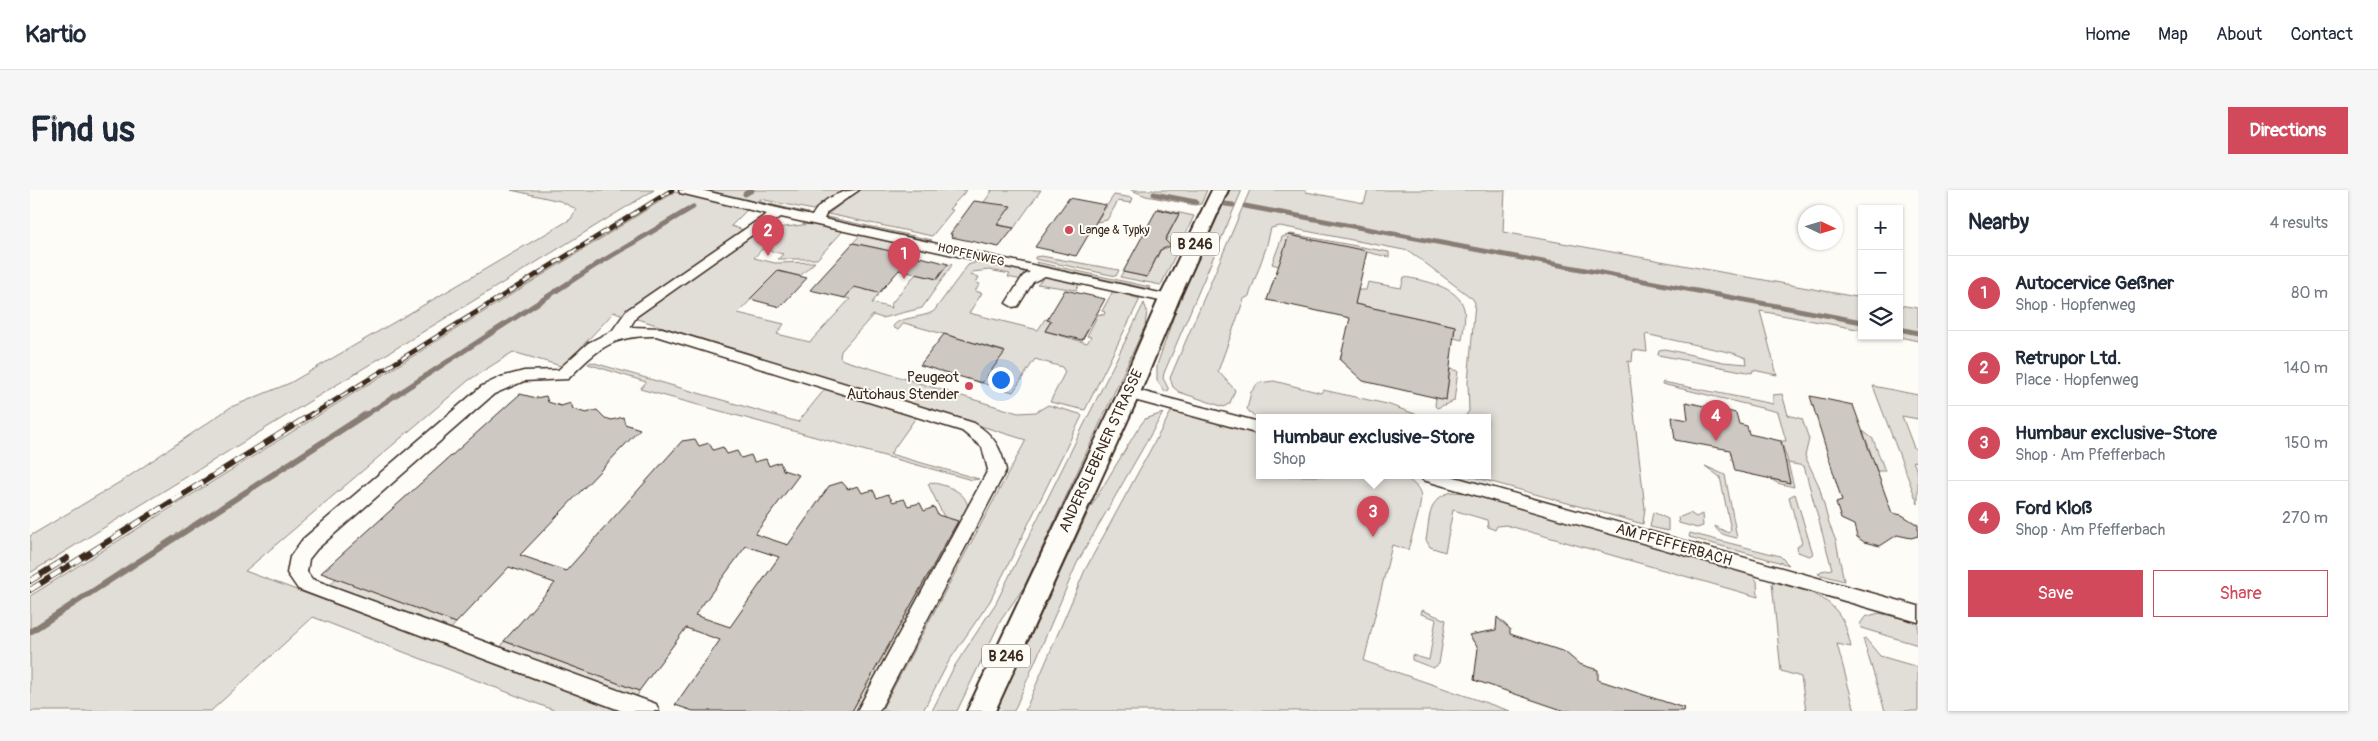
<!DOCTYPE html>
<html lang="en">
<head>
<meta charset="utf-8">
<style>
  body { margin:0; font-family:Pangolin,sans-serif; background:#f6f6f7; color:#1f2937 }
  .controls { position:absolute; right:15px; top:15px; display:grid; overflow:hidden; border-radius:0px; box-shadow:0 1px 4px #0004 }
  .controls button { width:45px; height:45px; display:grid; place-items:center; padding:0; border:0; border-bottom:1px solid #e0e1e3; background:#fff; color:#1f2937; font:25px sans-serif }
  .compass { position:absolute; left:1768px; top:15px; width:45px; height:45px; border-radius:50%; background:#fff; box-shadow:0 1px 4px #0004; rotate:94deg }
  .you { position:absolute; left:970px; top:189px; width:18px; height:18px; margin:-12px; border:4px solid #fff; border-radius:50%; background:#1a73e8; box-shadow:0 0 0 8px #1a73e833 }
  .badge { display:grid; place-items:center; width:32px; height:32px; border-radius:50%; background:#d1495b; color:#fff; font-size:16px; font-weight:700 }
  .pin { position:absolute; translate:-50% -41px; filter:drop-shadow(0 1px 2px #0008) }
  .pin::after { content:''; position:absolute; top:26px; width:18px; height:15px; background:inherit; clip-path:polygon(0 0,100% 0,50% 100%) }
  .popup { position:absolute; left:1226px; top:224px; width:235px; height:65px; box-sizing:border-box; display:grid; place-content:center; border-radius:0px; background:#fff; filter:drop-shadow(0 1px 4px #0005); font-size:16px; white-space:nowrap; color:#747a83 }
  .popup b { font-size:19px; color:#1f2937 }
  .popup::after { content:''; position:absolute; left:50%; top:100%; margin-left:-10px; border:10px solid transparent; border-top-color:#fff }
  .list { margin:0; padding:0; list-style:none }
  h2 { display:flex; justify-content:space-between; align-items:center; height:65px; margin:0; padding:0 20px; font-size:21px }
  h2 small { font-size:16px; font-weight:400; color:#747a83 }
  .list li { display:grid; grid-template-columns:32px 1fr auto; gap:15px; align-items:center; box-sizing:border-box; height:75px; padding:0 20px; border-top:1px solid #e0e1e3 }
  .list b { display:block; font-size:19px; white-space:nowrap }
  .list p { margin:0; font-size:16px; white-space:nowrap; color:#747a83 }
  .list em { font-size:16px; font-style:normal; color:#747a83 }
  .actions { display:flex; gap:10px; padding:15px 20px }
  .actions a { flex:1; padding:11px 0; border:1px solid #d1495b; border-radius:0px; text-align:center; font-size:18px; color:#d1495b }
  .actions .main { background:#d1495b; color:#fff }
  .icon { flex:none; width:28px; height:28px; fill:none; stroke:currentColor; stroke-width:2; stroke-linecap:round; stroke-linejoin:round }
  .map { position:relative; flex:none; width:1888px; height:521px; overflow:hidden; border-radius:0px }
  header { display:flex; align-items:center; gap:30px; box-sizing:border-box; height:70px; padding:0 25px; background:#fff; border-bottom:1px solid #e0e1e3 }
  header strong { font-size:24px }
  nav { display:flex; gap:28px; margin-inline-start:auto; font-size:18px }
  .intro { display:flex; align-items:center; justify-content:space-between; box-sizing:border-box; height:120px; padding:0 30px }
  h1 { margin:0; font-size:35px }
  .button { padding:12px 22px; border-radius:0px; background:#d1495b; color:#fff; font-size:18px; font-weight:700 }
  main { display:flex; gap:30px; padding:0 30px }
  aside { flex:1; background:#fff; border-radius:0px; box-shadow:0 1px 4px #0004 }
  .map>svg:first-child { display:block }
  .green { fill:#e1ded7; stroke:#8e847a }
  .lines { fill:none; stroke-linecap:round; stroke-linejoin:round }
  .stream-far1 { stroke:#887d74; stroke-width:5 }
  .stream { stroke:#887d74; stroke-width:6 }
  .building { fill:#cdc8c2; stroke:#3b2a1e; fill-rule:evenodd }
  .minor-casing { stroke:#3b2a1e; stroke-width:3 }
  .major-casing { stroke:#3b2a1e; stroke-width:4 }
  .minor { fill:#fdfcf7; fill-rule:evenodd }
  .major { fill:#fdfcf7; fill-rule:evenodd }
  .rail-far1-casing { stroke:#3b2a1e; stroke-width:5 }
  .rail-casing { stroke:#3b2a1e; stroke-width:6 }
  .rail-far1 { stroke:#fdfcf7; stroke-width:3; stroke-dasharray:9; stroke-linecap:butt }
  .rail { stroke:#fdfcf7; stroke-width:4.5; stroke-dasharray:12; stroke-linecap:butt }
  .poi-dot { fill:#d1495b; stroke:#fdfcf7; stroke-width:2 }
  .labels { text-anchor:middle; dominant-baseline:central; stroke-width:4; stroke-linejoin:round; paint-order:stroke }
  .far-poi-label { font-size:12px; fill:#3b2a1e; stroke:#fdfcf7; text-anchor:start }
  .far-street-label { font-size:12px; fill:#3b2a1e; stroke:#fdfcf7 }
  .shield { fill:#fdfcf7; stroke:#75695f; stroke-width:1 }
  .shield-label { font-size:14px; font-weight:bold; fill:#3b2a1e }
  .poi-label { font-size:15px; fill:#3b2a1e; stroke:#fdfcf7; text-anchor:end }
  .street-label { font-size:15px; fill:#3b2a1e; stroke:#fdfcf7 }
</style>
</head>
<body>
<header>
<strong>Kartio</strong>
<nav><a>Home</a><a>Map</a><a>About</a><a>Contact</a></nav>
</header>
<div class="intro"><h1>Find us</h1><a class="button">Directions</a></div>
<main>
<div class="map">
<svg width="1888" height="521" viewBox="0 0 1888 521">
  <rect width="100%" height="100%" fill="#fdfcf7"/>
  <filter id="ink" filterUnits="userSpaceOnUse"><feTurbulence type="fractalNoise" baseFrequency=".02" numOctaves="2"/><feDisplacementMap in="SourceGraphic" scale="10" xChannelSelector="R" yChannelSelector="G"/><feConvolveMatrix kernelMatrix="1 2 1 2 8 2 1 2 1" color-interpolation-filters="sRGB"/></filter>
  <g filter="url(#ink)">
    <!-- green -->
    <path class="green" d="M481 0H624L0 383V346L95 289 201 217 260 193 541 29 546 19 530 11Z
      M672 0H817L783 20 730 9 727 11 778 23 776 24Z
      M829 0H937L919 19 923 20 902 46 798 24Z
      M960 0H1011L984 38 966 34 979 16 972 15 970 18 952 15 962 1Z
      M1101 0H1177L1171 14 1165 15 1116 6Z
      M1200 0H1212L1134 183 1133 188 1139 200 1135 202 1127 191V175L1148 114Z
      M1220 0H1276V2L1334 13 1338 0H1475L1473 42 1832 108V140L1730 121 1747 185 1723 180 1722 183 1628 165 1629 160 1635 159 1693 172 1717 174 1716 168 1703 163 1615 144 1617 162 1603 160 1602 172 1598 171 1615 318 1613 334 1440 286H1457V228H1434L1439 221 1438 192 1445 113 1443 109 1379 61 1250 36 1241 38 1236 58 1219 106 1214 109 1188 181 1205 200 1200 213 1194 217 1149 202 1143 197 1140 188Z
      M645 2 718 19 701 36 714 40 595 125 584 122 543 166 531 176 483 162 439 190 215 381 595 521H526L283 427 181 521H0V406Z
      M1084 5 1103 8 1101 13 1088 11 1077 30 1066 32Z
      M1127 18 1164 26 1131 95 1090 87 1093 82 1117 87 1149 24Z
      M797 27 902 50 900 51 796 29Z
      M781 34 813 41 787 69H748L753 64 732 59 724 68 745 73 785 72 770 86 748 81 708 123 754 134 747 144 780 152 820 109 811 107 852 59 823 53 830 45 870 54 872 56 871 59 866 60 840 91 836 100 849 103 842 113 862 118 861 114 883 87 887 84 907 89 918 74 922 75 892 118 852 128 843 125 811 161 810 167 813 170 988 223 1006 222 1018 215 1050 224 1052 226 960 411 919 471 893 521H851L996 250 604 128 720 41Z
      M1261 44 1359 62V67L1259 45 1249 76 1242 74 1252 47Z
      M1011 66 1089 80 1086 86 1005 69V67Z
      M947 72 994 81 992 90 978 87 980 84 959 80 942 82 940 85 949 87 946 93 950 94 945 101 952 103 939 123 1008 140 1015 129 1021 131 1015 141 1057 153 1061 147 1057 146 1068 124 1074 125 1075 122 1072 121 1083 101 1110 109 1055 220 1020 212 1035 182 1032 177 1005 169 983 202 952 193 974 161 874 133 868 140 863 137C866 127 895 128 904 121L938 75Z
      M1006 72 1120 97 1119 99 1008 75Z
      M1016 86 1050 93 1046 100 1007 94Z
      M1374 87C1392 90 1429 96 1434 119 1436 128 1433 141 1432 150L1424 148 1425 136 1325 114 1328 100H1336L1338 92 1371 98Z
      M1114 113 1117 121 1115 136 994 397 971 430 927 521H902L924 477 966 413Z
      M1869 115 1888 118V151L1865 146H1869Z
      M561 172 768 232 795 199 887 226 860 264 949 289 942 290 610 199 616 192 558 174Z
      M1420 179 1428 181 1424 211 1407 218 1405 216 1406 207 1416 209Z
      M1244 191 1291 203 1293 200 1357 214 1396 228H1235L1222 225 1217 219 1221 202 1228 193Z
      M1633 192 1743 214V205L1752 204 1758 225 1772 229 1779 249 1775 266 1789 296 1799 334 1806 351 1814 391 1788 384 1791 381 1802 379 1774 276 1758 273 1764 297 1747 293 1741 289 1760 293 1754 272H1758L1751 251H1756L1748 222 1632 194Z
      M1843 196 1888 205V229L1872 226 1884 258 1888 259V272L1883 271 1888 284V314Z
      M1141 222 1164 225 1229 243V286H1373C1379 290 1387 295 1390 302 1394 313 1381 347 1378 360L1362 355 1334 471 1480 521H995L1055 380Z
      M1133 223 1047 373 984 521H966L1060 318 1109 237 1115 229Z
      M1833 241 1843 249 1855 281H1847Z
      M1675 276 1695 285 1707 348C1699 346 1688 345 1685 336L1698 343 1701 340 1690 287Z
      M901 292C917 296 940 301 938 323L829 521H822L928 331 914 327 898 294Z
      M1422 302 1440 303 1721 384 1727 391 1728 407 1476 335 1467 336 1465 340 1458 337 1457 330 1423 320 1415 362 1400 357 1396 350C1400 329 1397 308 1422 302Z
      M1765 304 1783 364 1779 366 1768 362 1767 357 1772 353 1759 307Z
      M1623 322 1638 329V341L1620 337Z
      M1660 323 1666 327 1672 324 1673 336 1667 338 1649 333 1648 328Z
      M1660 343 1750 366 1759 375 1659 347Z
      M306 388 426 433 419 441 299 396Z
      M1745 391C1771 398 1800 405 1813 431 1817 439 1819 449 1821 457L1807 454 1825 521H1776L1771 487 1751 481 1742 393Z
      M1392 420 1416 430 1409 474 1403 478 1382 470V465L1399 470 1406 429 1391 424Z
      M1849 423 1888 432V455L1831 438 1830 434 1835 427Z
      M1835 448 1850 466 1888 477V521H1855L1833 449Z
      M474 451 609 501 606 511 470 460Z"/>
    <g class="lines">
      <!-- stream-far1 -->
      <path class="stream-far1" d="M715 4 722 0
        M1124 4 1166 12
        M1195 14 1203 15
        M1215 16 1832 132
        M1869 139 1888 143
        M334 226 566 75 663 17"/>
      <!-- stream -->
      <path class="stream" d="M0 442 336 224"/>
    </g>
    <!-- building -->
    <path class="building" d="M1039 8 1076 15 1046 66 1005 57Z
      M944 11 981 16 967 35 984 38 969 57 921 47 922 44H920Z
      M1127 19 1149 24 1135 50 1141 56 1130 60 1117 87 1093 82Z
      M1259 45 1337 61 1325 114 1425 136 1416 210 1333 191 1310 170 1320 128 1237 110Z
      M823 53 903 70 918 74 907 89 869 80 849 103 824 97 815 108 780 100Z
      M748 81 777 88 750 117 720 109Z
      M1035 100 1075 109 1052 150 1015 141 1021 131 1017 130Z
      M914 144 975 162 952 193 890 175Z
      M490 204 506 208 516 206 518 212 531 216 541 213 543 219 556 223 567 220 575 228 582 230 593 227 595 234 610 239 490 365 536 381 652 251 665 249 669 256 679 253 683 260 693 257 697 264 707 261 711 268 721 265 724 272 736 269 739 276 750 272 753 280 769 285 725 344 758 355 799 296 812 292 818 299 828 296 832 303 843 300 847 308 858 304 863 312 874 309 878 316 890 313 894 321 904 317 908 325 928 331 822 521H663L645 515 690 450 656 438 609 501 474 451 525 393 479 377 426 433 291 383ZM716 356 749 367 700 437 665 425Z
      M1780 206 1823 215 1862 323 1872 325 1888 335V346L1881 348 1867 345 1850 356 1834 352 1827 347 1824 335 1811 329 1806 313 1812 311Z
      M1656 212 1706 223 1709 234 1717 236 1719 244 1751 251 1760 293 1705 281 1700 260 1645 250 1642 227 1658 230Z
      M1467 427 1480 439V444L1535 462 1549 474 1568 480V490L1654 518 1653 521H1535L1444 490 1448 458 1439 445 1466 440Z"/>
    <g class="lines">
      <defs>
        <path id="minor" d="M649 0H671L782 26C791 9 811 0 829 0L797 22 794 29 1139 105 1146 109 1139 113 1015 86 1003 92 988 116 983 117 976 113 993 86 1000 82 751 27 722 45 607 126 600 137 632 138 944 233C964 245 971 258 976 280L849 521H827L958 280 952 257 932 241 626 146C581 145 568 159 538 189L494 191 464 204 287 359 279 369 277 382 282 389 626 514 629 521H592L268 399 257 383 260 367 273 349 452 196 471 187 494 181 528 180 558 153 582 141 597 120 737 24 650 3Z
          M1099 198 1229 232V244L1093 207 1091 203 1093 199Z
          M1390 286H1421L1888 416V432L1393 290Z"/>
        <path id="major" d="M1182 0H1198L1149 109 1110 203 965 521H937L1088 203 1129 109Z"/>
      </defs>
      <!-- minor casing -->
      <use href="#minor" class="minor-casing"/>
      <!-- major casing -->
      <use href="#major" class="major-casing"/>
      <!-- minor -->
      <use href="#minor" class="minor"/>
      <!-- major -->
      <use href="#major" class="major"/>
      <defs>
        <path id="rail-far1" d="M280 226 642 0"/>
        <path id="rail" d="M0 391 37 368
          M0 400 282 224"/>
      </defs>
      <!-- rail-far1 casing -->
      <use href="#rail-far1" class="rail-far1-casing"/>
      <!-- rail casing -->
      <use href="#rail" class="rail-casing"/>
      <!-- rail-far1 -->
      <use href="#rail-far1" class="rail-far1"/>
      <!-- rail -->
      <use href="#rail" class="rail"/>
    </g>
  </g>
  <!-- markers -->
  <g class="poi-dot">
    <circle cx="1039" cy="40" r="5"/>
    <circle cx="939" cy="196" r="5"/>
  </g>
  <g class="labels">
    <!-- far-poi labels -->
    <g class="far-poi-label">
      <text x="1049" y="40">Lange &amp; Typky</text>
    </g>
    <!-- far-street labels -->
    <g class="far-street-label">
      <text transform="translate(941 65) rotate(13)">HOPFENWEG</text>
    </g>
    <!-- shield labels -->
    <g class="shield">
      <rect x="1141" y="42.5" width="48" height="23" rx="4"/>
      <rect x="952" y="454.5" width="48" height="23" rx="4"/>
    </g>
    <g class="shield-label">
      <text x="1165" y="54">B 246</text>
      <text x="976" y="466">B 246</text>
    </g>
    <!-- poi labels -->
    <g class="poi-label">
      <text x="929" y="187">Peugeot<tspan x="929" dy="17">Autohaus Stender</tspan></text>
    </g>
    <!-- street labels -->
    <g class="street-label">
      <text transform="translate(1071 261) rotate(-65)">ANDERSLEBENER STRASSE</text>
      <text transform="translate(1644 355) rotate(16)">AM PFEFFERBACH</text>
    </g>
  </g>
</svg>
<div class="controls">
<button>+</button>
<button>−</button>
<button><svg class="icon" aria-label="layers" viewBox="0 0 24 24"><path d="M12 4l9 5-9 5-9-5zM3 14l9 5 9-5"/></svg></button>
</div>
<svg class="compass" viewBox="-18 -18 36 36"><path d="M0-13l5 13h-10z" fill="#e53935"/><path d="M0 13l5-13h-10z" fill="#747a83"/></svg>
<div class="you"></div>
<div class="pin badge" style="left:874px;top:89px">1</div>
<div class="pin badge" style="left:738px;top:66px">2</div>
<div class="pin badge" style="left:1343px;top:347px">3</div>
<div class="popup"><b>Humbaur exclusive-Store</b>Shop</div>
<div class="pin badge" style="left:1686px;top:251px">4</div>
</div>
<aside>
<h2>Nearby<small>4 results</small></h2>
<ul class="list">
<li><span class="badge">1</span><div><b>Autocervice Geßner</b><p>Shop · Hopfenweg</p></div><em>80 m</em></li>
<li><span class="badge">2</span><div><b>Retrupor Ltd.</b><p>Place · Hopfenweg</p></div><em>140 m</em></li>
<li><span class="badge">3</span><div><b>Humbaur exclusive-Store</b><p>Shop · Am Pfefferbach</p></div><em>150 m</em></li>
<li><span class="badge">4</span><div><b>Ford Kloß</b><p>Shop · Am Pfefferbach</p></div><em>270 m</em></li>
</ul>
<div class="actions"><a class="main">Save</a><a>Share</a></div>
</aside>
</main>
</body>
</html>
